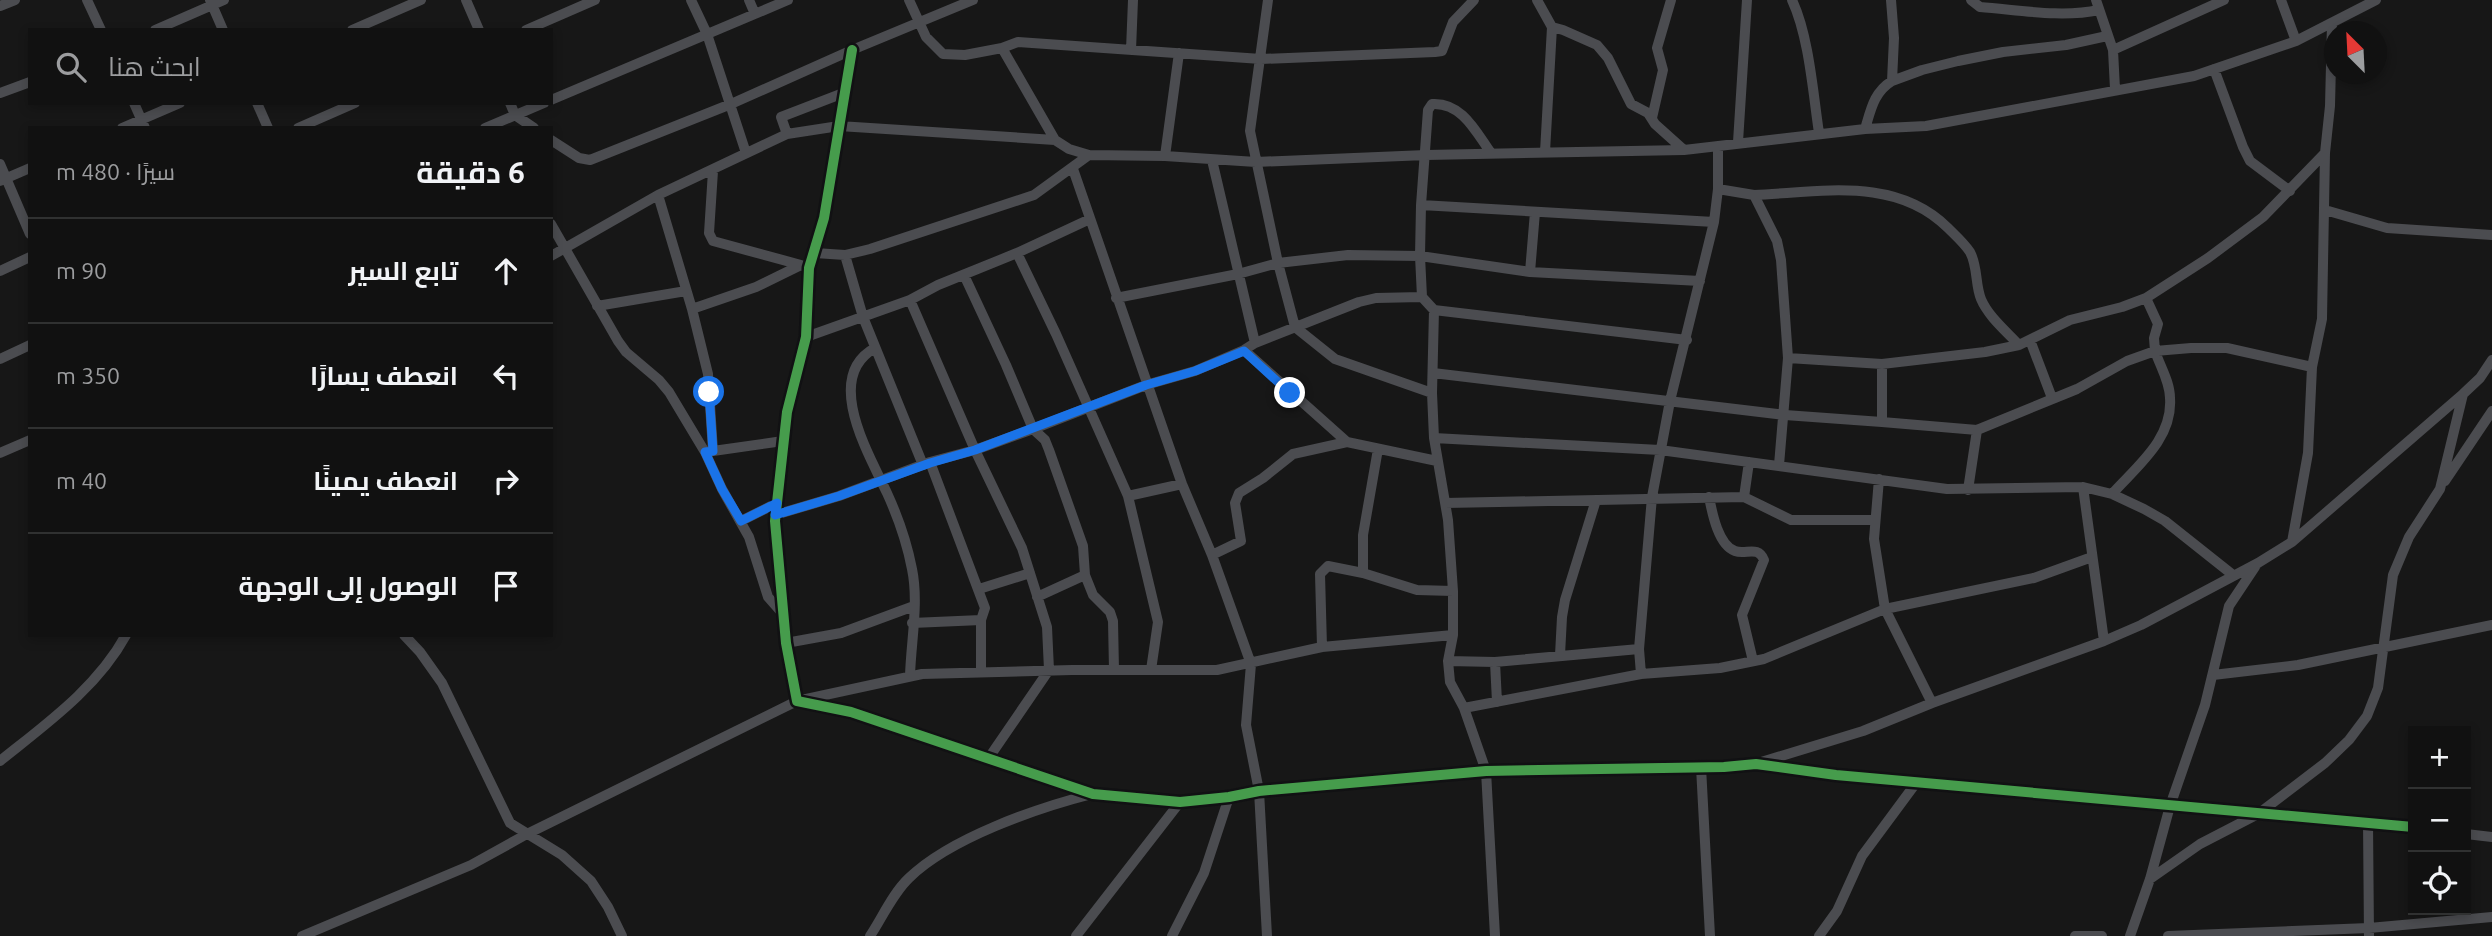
<!DOCTYPE html>
<html lang="ar">
<head>
<meta charset="utf-8">
<style>
  body { margin:0; font-family:Ubuntu,Cairo,sans-serif; background:#1a1a1a; color:#f1f3f6; direction:rtl }
  .controls { position:absolute; right:21px; bottom:21px; display:grid; overflow:hidden; border-radius:0px; box-shadow:0 4px 10px #0003 }
  .controls button { width:63px; height:63px; display:grid; place-items:center; padding:0; border:0; border-bottom:2px solid #303131; background:#111; color:#f1f3f6; font:35px sans-serif }
  .compass { position:absolute; left:2324px; top:21px; width:63px; height:63px; border-radius:50%; background:#111; box-shadow:0 4px 10px #0003; rotate:336deg }
  .stop { position:absolute; width:21px; height:21px; margin:-16px; border:5px solid #1a73e8; border-radius:50%; background:#fff }
  .stop.end { background:#1a73e8; border-color:#fff; box-shadow:0 2px 7px #0008 }
  .list { margin:0; padding:0; list-style:none }
  h2 { display:flex; justify-content:space-between; align-items:center; height:91px; margin:0; padding:0 28px; font-size:30px }
  h2 small { font-size:23px; font-weight:400; color:#9c9d9f }
  .list li { display:grid; grid-template-columns:46px 1fr auto; gap:21px; align-items:center; box-sizing:border-box; height:105px; padding:0 28px; border-top:2px solid #303131 }
  .list b { display:block; font-size:26px; white-space:nowrap }
  .list em { font-size:23px; font-style:normal; color:#9c9d9f }
  .icon { flex:none; width:38px; height:38px; fill:none; stroke:currentColor; stroke-width:2; stroke-linecap:round; stroke-linejoin:round }
  .map { position:relative; flex:none; width:2492px; height:936px; overflow:hidden; direction:ltr }
  .search { position:absolute; background:#111; box-shadow:0 4px 10px #0003; left:28px; top:28px; width:525px; height:77px; display:flex; align-items:center; gap:18px; box-sizing:border-box; padding:0 24px; border-radius:0px; color:#9c9d9f; font-size:26px }
  .panel { position:absolute; background:#111; box-shadow:0 4px 10px #0003; left:28px; top:126px; width:525px; height:511px; border-radius:0px; direction:rtl }
  .map>svg:first-child { display:block }
  .lines { fill:none; stroke-linecap:round; stroke-linejoin:round }
  .minor { stroke:#4b4c50; stroke-width:10 }
  .cycleway-casing { stroke:#111113; stroke-width:15 }
  .cycleway { stroke:#469c4c; stroke-width:10 }
  .route { stroke:#1a73e8; stroke-width:9 }
</style>
</head>
<body>
<div class="map">
<svg width="2492" height="936" viewBox="0 0 2492 936">
  <rect width="100%" height="100%" fill="#171717"/>
  <g class="lines">
    <!-- minor -->
    <path class="minor" d="M87 0 101 30
      M210 0 223 30
      M466 0 479 30
      M691 0 707 34 746 153
      M749 0 755 14
      M909 0 926 37 943 54 965 55 1002 48 1055 140 1069 149 1089 155 1165 156 1256 162 1426 155 1684 150 1865 129 1926 126 2194 76 2296 41 2376 0
      M1268 0 1250 131 1278 263 1295 327 1335 359 1432 393
      M1537 0 1552 27 1545 152
      M1792 0C1809 36 1813 93 1819 133
      M1971 0 1980 7C2020 10 2061 18 2099 10
      M2096 0 2113 50 2115 89
      M2281 0 2296 41
      M0 6 15 0
      M1552 27 1563 30 1597 45 1608 58 1631 104 1648 113 1655 124 1684 150
      M155 30 224 0
      M352 30 421 0
      M526 30 595 0
      M1002 48 1018 42 1261 59 1435 52 1442 51 1453 22 1474 0
      M852 50 824 218 809 268 806 337 787 412 775 521 786 643 797 701 851 712 1093 794 1180 802 1229 797 1259 791 1486 771 1724 767 1756 764 1836 775 2413 827
      M1131 50 1133 0
      M2113 50 2224 0
      M2214 69 2243 147 2250 161 2290 191
      M1892 81 1922 70 1958 61 2003 52 2066 45 2107 36
      M0 93 30 82
      M551 100 788 0
      M134 103 145 128
      M257 103 268 128
      M510 103 515 115 534 128
      M1652 118 1663 70 1657 48 1671 0
      M122 128 180 103
      M298 128 355 103
      M485 128 544 103
      M1865 129C1871 109 1874 92 1892 81L1894 38 1891 0
      M787 134 781 117 846 92
      M551 140 579 158 590 160 731 104 852 50 973 0
      M1738 142 1747 0
      M1491 153C1476 132 1462 102 1432 104L1428 110 1421 205 1420 256 1422 297 1434 310 1432 393 1434 438 1448 520 1453 591V635L1448 661 1450 682 1464 708 1486 771 1495 936
      M1165 156 1179 53
      M1212 160 1255 343
      M0 164 30 234
      M1073 169 1182 484 1212 555 1251 664 1246 725 1259 791 1267 936
      M713 171 709 233 713 241 801 265
      M0 181 30 168
      M1718 189 1754 195 1777 241 1781 260 1788 358 1779 465
      M658 195 692 309 708 374 713 451 705 452
      M1754 195C1822 192 1896 176 1948 228 1956 236 1964 243 1970 252 1978 267 1975 284 1981 299 1988 316 2006 331 2019 345
      M1421 205 1714 222
      M2325 210 2387 228 2492 235
      M551 224 618 341 626 352 659 380 669 392 705 452 722 489 749 537 768 597 783 614
      M815 253 845 255 870 249 1034 195 1089 155
      M1017 253 1056 334 1128 496 1158 622 1151 670
      M845 255 863 317 923 465
      M551 256 658 195 787 134 839 126 1055 140
      M0 271 30 257
      M1530 272 1535 212
      M964 275 1006 365 1033 429 1045 440 1049 450 1083 546 1085 575 1093 595 1110 612 1113 621 1114 670
      M1116 298 1238 274 1278 263 1348 255 1420 256 1530 272 1700 281
      M910 300 975 450 1022 548 1047 627 1049 670 988 759
      M597 306 686 291
      M692 309 756 287 801 265 803 266
      M1434 310 1687 340
      M806 337 910 300 938 285 1017 253 1090 219
      M2030 340 2052 398
      M875 348C822 377 870 456 887 493 898 517 907 543 912 569 919 603 911 641 910 676
      M1244 350 1347 442 1437 461
      M1788 358 1882 364 1985 352 2019 345 2070 320 2122 307 2146 298 2208 258 2263 217 2325 153 2330 106 2332 23
      M0 359 30 345
      M1882 364V422L1977 430
      M1433 373 1785 415 1882 422
      M1434 438 1660 450 1947 489 2083 487 2112 494 2144 509 2165 521 2233 575
      M713 451 783 441
      M0 453 30 440
      M930 462 985 608 981 620V672
      M1879 479 1874 539 1885 609 1932 703
      M2445 481 2492 411
      M2083 487 2104 641
      M1968 490 1977 430 2077 389 2127 361 2155 351 2154 338 2158 324 2146 298
      M2112 494C2137 466 2173 439 2170 398 2170 382 2160 366 2155 351L2191 348H2227L2312 367
      M1128 496 1182 484
      M1709 497C1712 512 1718 545 1735 551 1746 555 1758 545 1764 560L1742 615 1753 661
      M1744 497 1791 520H1874
      M1445 503 1744 497 1749 462
      M775 515 839 496 930 462 975 450 1033 429 1146 385 1195 371 1244 350 1255 343 1359 302 1376 298 1422 297
      M741 521 777 503
      M2292 542 2308 453 2312 367 2322 319 2325 153
      M1212 555 1241 541 1235 503 1239 493 1263 478 1293 454 1347 442
      M1363 573 1417 590 1453 591
      M979 589 1030 573
      M1037 597 1085 575
      M912 623 981 620
      M404 635 420 652 442 683 510 823 562 855 591 881 608 907 622 936
      M786 643 841 633 914 606
      M1322 647 1320 574 1328 566 1363 573V535L1378 449
      M1560 655 1562 617 1565 600 1596 500
      M1448 661 1495 662 1639 649
      M1495 662 1497 702
      M1641 674 1639 649 1652 497 1670 401 1714 222 1718 189V146
      M2213 675 2298 665 2492 625
      M1464 708 1641 674 1720 668 1764 659 1885 609 2034 578 2092 557
      M0 761C46 724 97 688 126 635
      M1758 763 1863 731 1932 703 2104 641 2141 625 2258 563 2292 542 2463 394
      M1701 767 1710 936
      M2368 822 2369 936
      M2466 834 2492 837
      M2150 879 2200 844 2258 814 2325 763 2349 740 2367 716 2378 688 2393 575 2409 537 2440 489 2463 394 2480 378 2492 360
      M302 936 471 865 527 834 797 701 922 674 1072 670H1217L1322 647 1453 635
      M870 936C882 918 893 893 909 878 950 838 1037 808 1092 794
      M1076 936 1180 802
      M1172 936 1204 873 1229 797
      M1819 936 1837 911 1862 856 1916 783
      M2075 936H2102
      M2130 936 2150 879 2170 806 2205 705 2229 606 2255 567
      M2168 936 2369 928 2492 917"/>
    <defs>
      <path id="cycleway" d="M852 50 824 218 809 268 806 337 787 412 775 521 786 643 797 701 851 712 1093 794 1180 802 1229 797 1259 791 1486 771 1724 767 1756 764 1836 775 2413 827"/>
    </defs>
    <!-- cycleway casing -->
    <use href="#cycleway" class="cycleway-casing"/>
    <!-- cycleway -->
    <use href="#cycleway" class="cycleway"/>
  </g>
  <g class="lines">
    <!-- route -->
    <path class="route" d="M709 392 713 451 705 452 722 489 741 521 777 503 775 515 839 496 930 463 975 450 1146 385 1195 371 1244 351 1290 393"/>
  </g>
</svg>
<div class="controls">
<button>+</button>
<button>−</button>
<button><svg class="icon" aria-label="locate" viewBox="0 0 24 24"><circle cx="12" cy="12" r="6"/><path d="M12 2v4M12 18v4M2 12h4M18 12h4"/></svg></button>
</div>
<svg class="compass" viewBox="-18 -18 36 36"><path d="M0-13l5 13h-10z" fill="#e53935"/><path d="M0 13l5-13h-10z" fill="#9c9d9f"/></svg>
<div class="stop" style="left:709px;top:392px"></div>
<div class="stop end" style="left:1290px;top:393px"></div>
<div class="search"><svg class="icon" aria-label="search" viewBox="0 0 24 24"><circle cx="10" cy="10" r="6"/><path d="M15 15l6 6"/></svg>ابحث هنا</div>
<section class="panel">
<h2>6 دقيقة<small>سيرًا · 480 m</small></h2>
<ul class="list">
<li><svg class="icon" aria-label="ahead" viewBox="0 0 24 24"><path d="M12 20V5M6 11l6-6 6 6"/></svg><div><b>تابع السير</b></div><em>90 m</em></li>
<li><svg class="icon" aria-label="left" viewBox="0 0 24 24"><path d="M17 20v-9H6M10 6l-5 5 5 5"/></svg><div><b>انعطف يسارًا</b></div><em>350 m</em></li>
<li><svg class="icon" aria-label="right" viewBox="0 0 24 24"><path d="M7 20v-9h11M14 6l5 5-5 5"/></svg><div><b>انعطف يمينًا</b></div><em>40 m</em></li>
<li><svg class="icon" aria-label="arrive" viewBox="0 0 24 24"><path d="M6 21V4h12l-3 4 3 4H6"/></svg><div><b>الوصول إلى الوجهة</b></div></li>
</ul>
</section>
</div>
</body>
</html>
